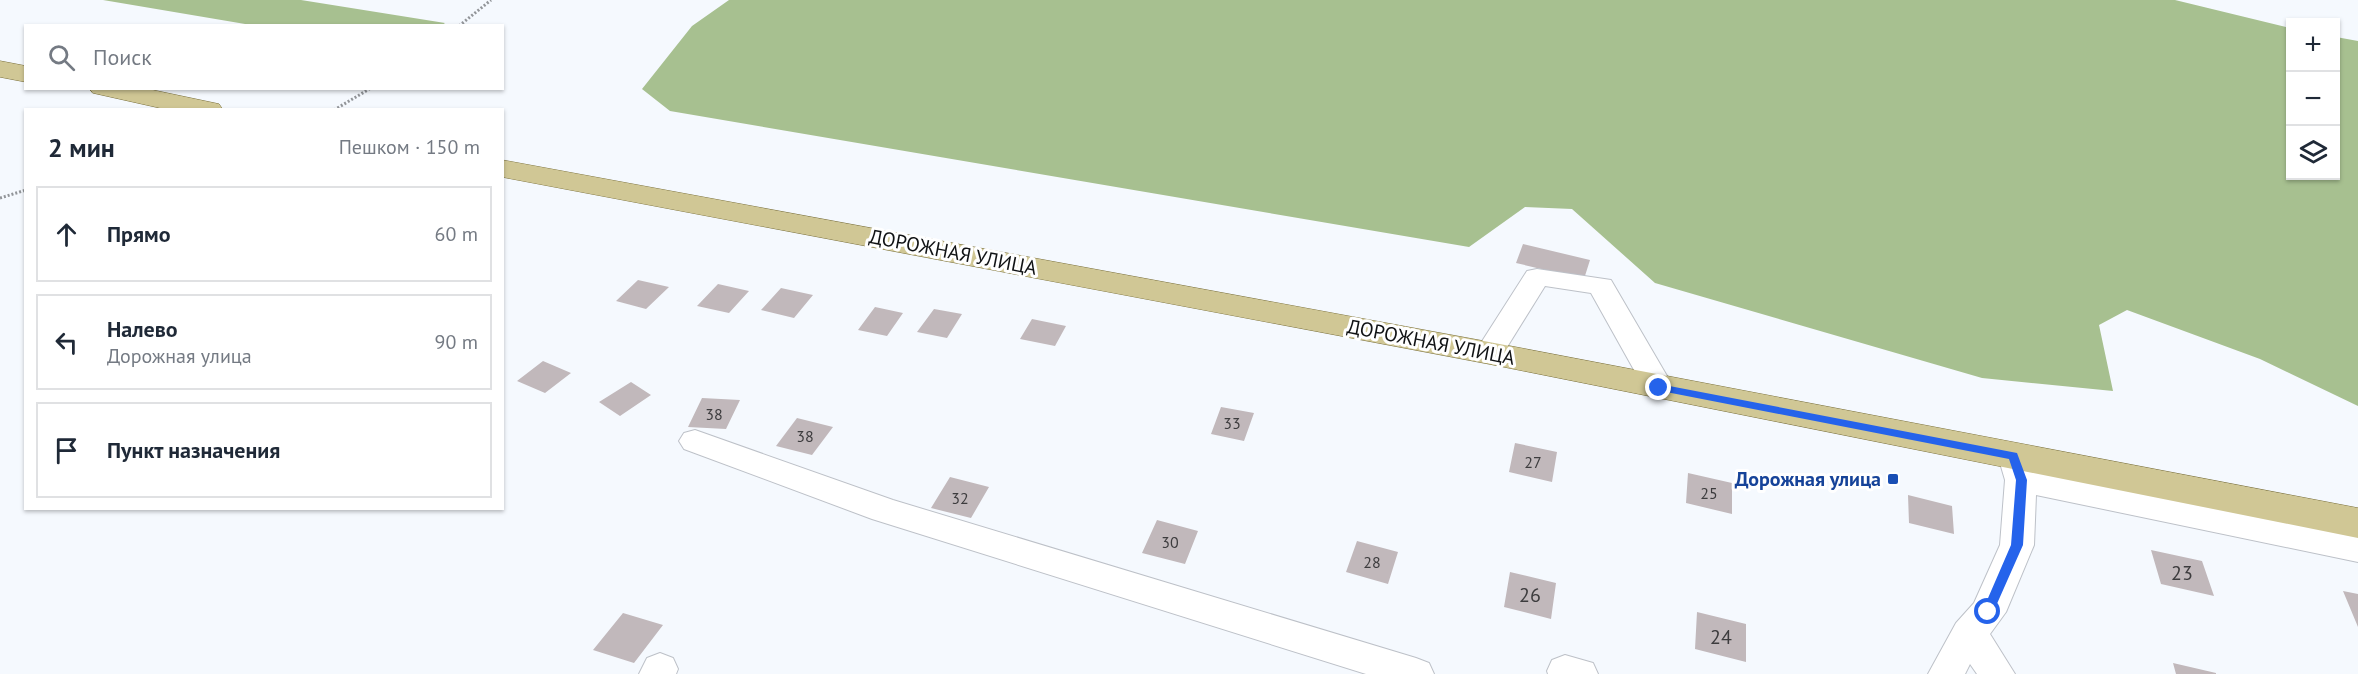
<!DOCTYPE html>
<html lang="ru">
<head>
<meta charset="utf-8">
<style>
  body { margin:0; font-family:"PT Sans",sans-serif; background:#f6f6f7; color:#1f2937 }
  .controls { position:absolute; right:18px; top:18px; display:grid; overflow:hidden; border-radius:0px; box-shadow:0 2px 4px #0004 }
  .controls button { width:54px; height:54px; display:grid; place-items:center; padding:0; border:0; border-bottom:2px solid #e0e1e3; background:#fff; color:#1f2937; font:30px sans-serif }
  .stop { position:absolute; width:18px; height:18px; margin:-14px; border:4px solid #2563eb; border-radius:50%; background:#fff }
  .stop.end { background:#2563eb; border-color:#fff; box-shadow:0 2px 6px #0008 }
  .list { margin:0; padding:0; list-style:none }
  h2 { display:flex; justify-content:space-between; align-items:center; height:78px; margin:0; padding:0 24px; font-size:26px }
  h2 small { font-size:20px; font-weight:400; color:#747a83 }
  .list li { display:grid; grid-template-columns:39px 1fr auto; gap:18px; align-items:center; box-sizing:border-box; height:96px; margin:0 12px 12px; padding:0 12px; border:2px solid #e0e1e3; border-radius:0px }
  .list b { display:block; font-size:22px; white-space:nowrap }
  .list p { margin:0; font-size:20px; white-space:nowrap; color:#747a83 }
  .list em { font-size:20px; font-style:normal; color:#747a83 }
  .icon { flex:none; width:33px; height:33px; fill:none; stroke:currentColor; stroke-width:2; stroke-linecap:round; stroke-linejoin:round }
  .map { position:relative; flex:none; width:2358px; height:674px; overflow:hidden }
  .search { position:absolute; background:#fff; box-shadow:0 2px 4px #0004; left:24px; top:24px; width:480px; height:66px; display:flex; align-items:center; gap:15px; box-sizing:border-box; padding:0 21px; border-radius:0px; color:#747a83; font-size:22px }
  .panel { position:absolute; background:#fff; box-shadow:0 2px 4px #0004; left:24px; top:108px; width:480px; height:402px; border-radius:0px }
  .map>svg:first-child { display:block }
  .forest { fill:#a7c090 }
  .building { fill:#c1b8bb }
  .lines { fill:none; stroke-linecap:round; stroke-linejoin:round }
  .minor-casing { stroke:#bdc1c8; stroke-width:2 }
  .major-casing { stroke:#796f3b; stroke-width:1 }
  .path { stroke:#929599; stroke-width:3; stroke-dasharray:2 2; stroke-linecap:butt }
  .minor { fill:#fff; fill-rule:evenodd }
  .major { fill:#d0c795; fill-rule:evenodd }
  .route { fill:#2563eb }
  .transit-dot { fill:#1a4fb4; stroke:#fff; stroke-width:2 }
  .labels { text-anchor:middle; dominant-baseline:central; stroke-width:6; stroke-linejoin:round; paint-order:stroke }
  .number-label { font-size:16px; fill:#3d3c3e }
  .street-label { font-size:20px; fill:#111315; stroke:#fff }
  .transit-label { font-size:20px; font-weight:bold; fill:#164399; stroke:#fff; text-anchor:end }
  .near-number-label { font-size:20px; fill:#3d3c3e }
</style>
</head>
<body>
<div class="map">
<svg width="2358" height="674" viewBox="0 0 2358 674">
  <rect width="100%" height="100%" fill="#f5f9fe"/>
  <!-- forest -->
  <path class="forest" d="M103 0H301L445 23 441 26 251 25Z
    M729 0H2175L2290 28V176H2336V37L2358 41V406L2260 359 2127 310 2099 325 2113 391 1982 378 1655 283 1572 209 1525 207 1469 247 670 111 642 89 692 26Z"/>
  <!-- building -->
  <path class="building" d="M1523 244 1590 260 1584 279 1516 263Z
    M638 280 669 287 646 309 616 301Z
    M718 284 749 291 729 313 697 306Z
    M781 288 813 295 794 318 761 310Z
    M875 307 903 313 887 336 858 330Z
    M934 309 962 314 947 338 917 332Z
    M1032 319 1066 326 1055 346 1020 339Z
    M543 361 571 373 545 393 517 381Z
    M631 382 651 395 620 416 599 402Z
    M702 398 740 400 726 429 688 427Z
    M1221 407 1254 413 1244 441 1211 434Z
    M797 418 833 427 812 455 776 446Z
    M1515 443 1557 452 1552 482 1509 472Z
    M1688 473 1732 483V514L1686 503Z
    M950 477 989 487 971 518 931 508Z
    M1908 495 1952 506 1954 534 1909 523Z
    M1157 520 1198 531 1185 564 1142 553Z
    M1357 541 1398 552 1388 584 1346 572Z
    M2151 550 2202 561 2214 596 2161 584Z
    M1510 572 1556 583 1551 619 1504 607Z
    M2343 591 2358 594V627Z
    M1697 612 1746 624V662L1695 649Z
    M623 613 663 625 634 663 593 650Z
    M2173 663 2216 673V674H2176Z"/>
  <g class="lines">
    <defs>
      <path id="minor" d="M1537 269 1611 280 1674 388 1670 395 1659 398 1648 395 1591 293 1545 286 1499 360 1489 363 1479 360 1475 353 1479 346 1527 271Z
        M695 430 893 500 1416 658 1429 663 1434 674H1366L872 519 684 449 679 441 684 433Z
        M2016 451 2027 455 2034 471 2358 536V562L2036 495 2034 545 2006 612 1990 634 2015 674H1977L1970 664 1965 674H1928L1956 623 1974 603 2000 545 2005 480 2000 463 2005 455Z
        M660 653 673 658 678 669 676 674H639L647 658Z
        M1565 655 1593 663 1598 674H1548L1547 671 1552 660Z"/>
      <path id="major" d="M0 61 26 66V82L0 77Z
        M89 88H143L219 104 223 110H169L93 93Z
        M502 160 1489 342 2358 508V538L1489 364 502 177Z"/>
    </defs>
    <!-- minor casing -->
    <use href="#minor" class="minor-casing"/>
    <!-- major casing -->
    <use href="#major" class="major-casing"/>
    <!-- path -->
    <path class="path" d="M459 26 491 0
      M334 110 371 88
      M0 198 26 190"/>
    <!-- minor -->
    <use href="#minor" class="minor"/>
    <!-- major -->
    <use href="#major" class="major"/>
  </g>
  <!-- route -->
  <path class="route" d="M1659 384 2017 453 2027 480 2023 545 1992 615H1983L1982 612 2011 545 2016 480 2009 459 1656 390V385Z"/>
  <!-- markers -->
  <rect class="transit-dot" x="1887" y="473" width="12" height="12" rx="3"/>
  <g class="labels">
    <!-- number labels -->
    <g class="number-label">
      <text x="714" y="414">38</text>
      <text x="1232" y="423">33</text>
      <text x="805" y="436">38</text>
      <text x="1533" y="462">27</text>
      <text x="1709" y="493">25</text>
      <text x="960" y="498">32</text>
      <text x="1170" y="542">30</text>
      <text x="1372" y="562">28</text>
    </g>
    <!-- street labels -->
    <g class="street-label">
      <text transform="translate(953 252) rotate(11)">ДОРОЖНАЯ УЛИЦА</text>
      <text transform="translate(1431 342) rotate(11)">ДОРОЖНАЯ УЛИЦА</text>
    </g>
    <!-- transit labels -->
    <g class="transit-label">
      <text x="1881" y="479">Дорожная улица</text>
    </g>
    <!-- near-number labels -->
    <g class="near-number-label">
      <text x="2182" y="573">23</text>
      <text x="1530" y="595">26</text>
      <text x="1721" y="637">24</text>
    </g>
  </g>
</svg>
<div class="controls">
<button>+</button>
<button>−</button>
<button><svg class="icon" aria-label="layers" viewBox="0 0 24 24"><path d="M12 4l9 5-9 5-9-5zM3 14l9 5 9-5"/></svg></button>
</div>
<div class="stop" style="left:1988px;top:612px"></div>
<div class="stop end" style="left:1659px;top:388px"></div>
<div class="search"><svg class="icon" aria-label="search" viewBox="0 0 24 24"><circle cx="10" cy="10" r="6"/><path d="M15 15l6 6"/></svg>Поиск</div>
<section class="panel">
<h2>2 мин<small>Пешком · 150 m</small></h2>
<ul class="list">
<li><svg class="icon" aria-label="ahead" viewBox="0 0 24 24"><path d="M12 20V5M6 11l6-6 6 6"/></svg><div><b>Прямо</b></div><em>60 m</em></li>
<li><svg class="icon" aria-label="left" viewBox="0 0 24 24"><path d="M17 20v-9H6M10 6l-5 5 5 5"/></svg><div><b>Налево</b><p>Дорожная улица</p></div><em>90 m</em></li>
<li><svg class="icon" aria-label="arrive" viewBox="0 0 24 24"><path d="M6 21V4h12l-3 4 3 4H6"/></svg><div><b>Пункт назначения</b></div></li>
</ul>
</section>
</div>
</body>
</html>
